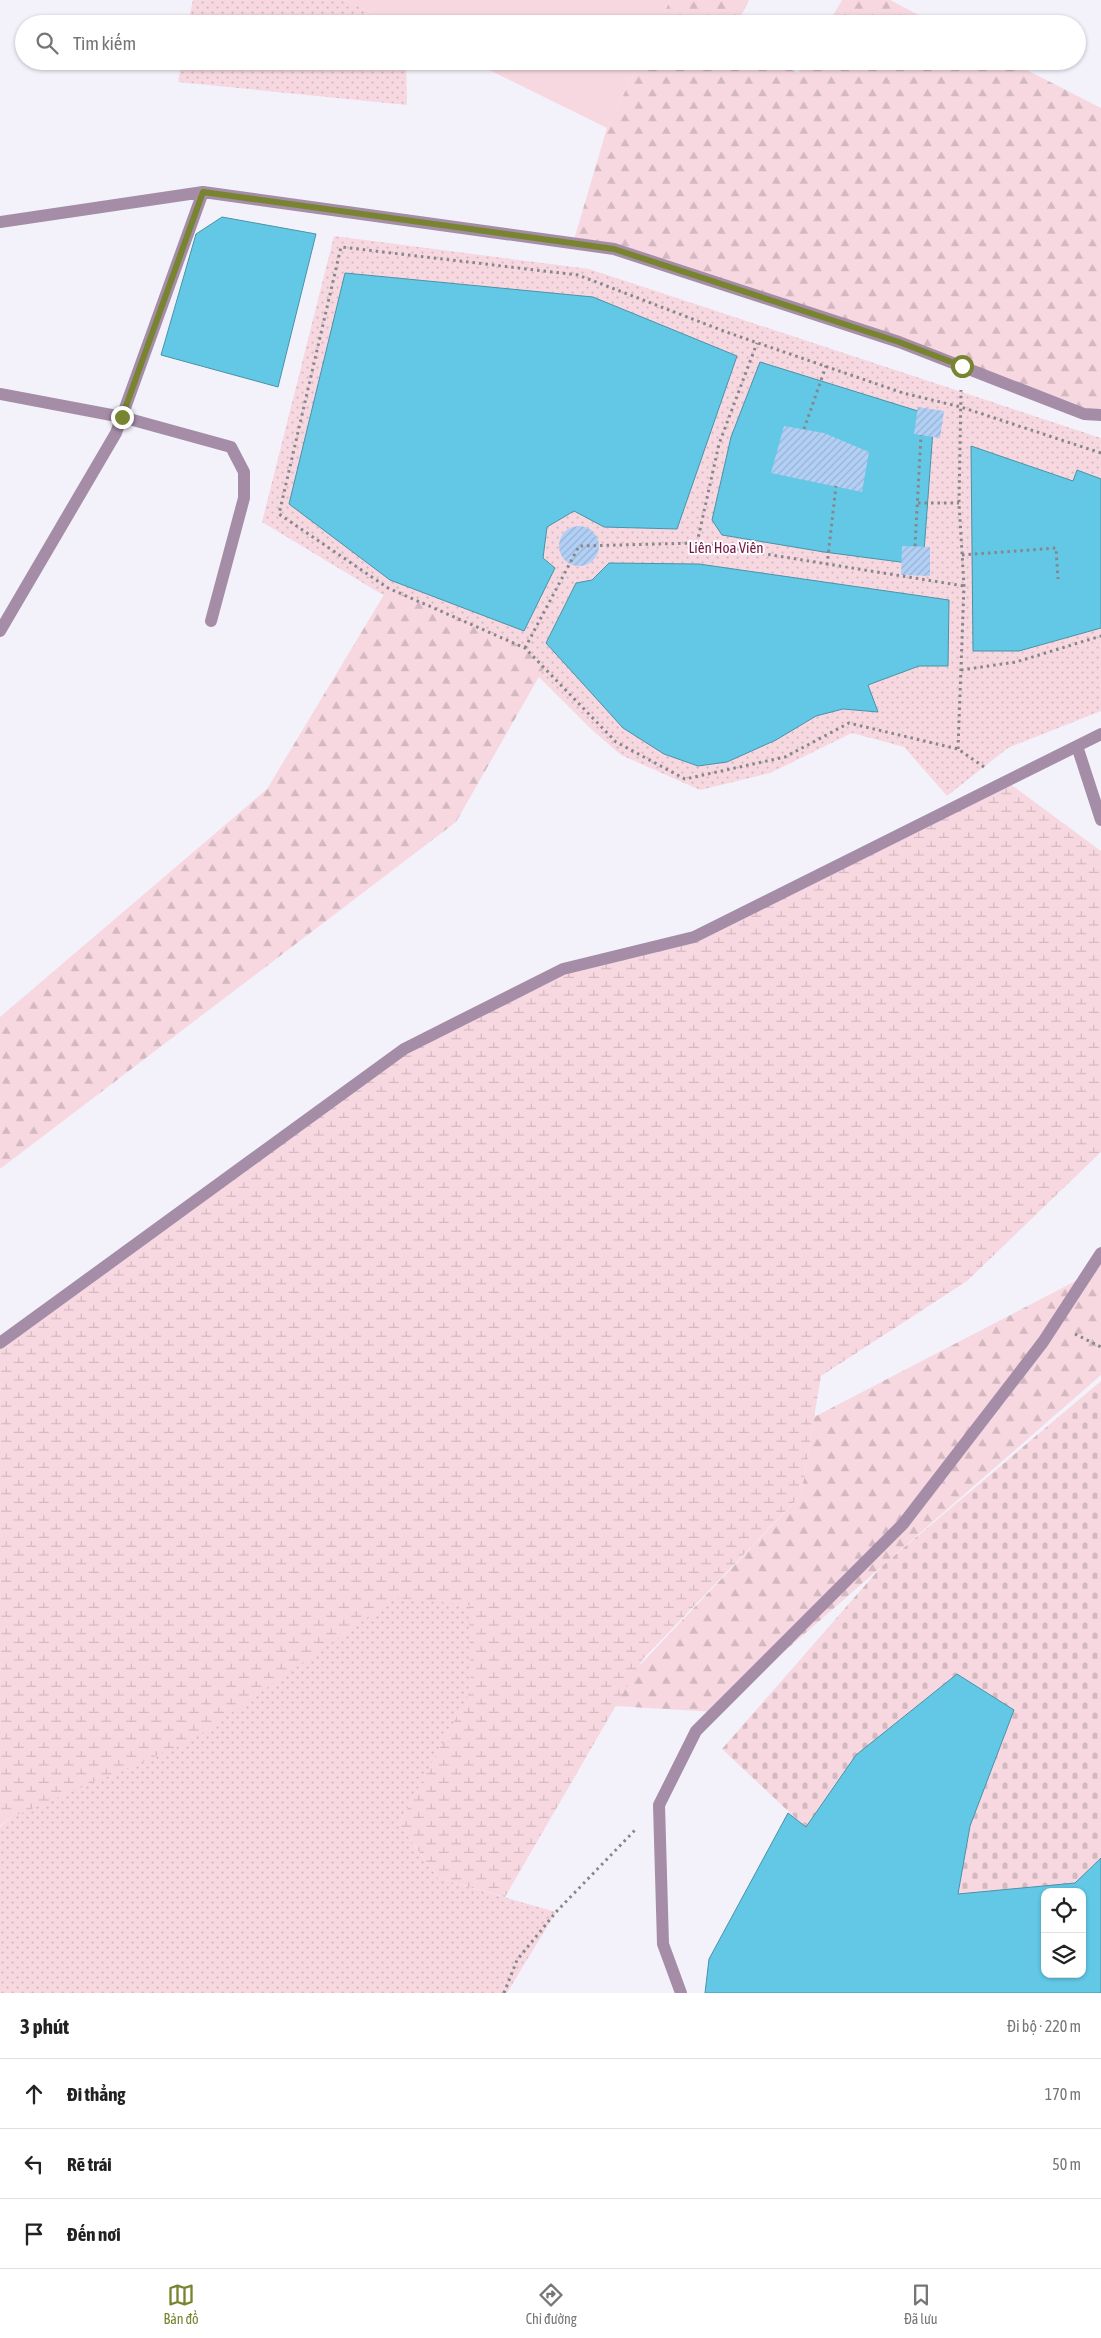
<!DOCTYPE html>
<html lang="vi">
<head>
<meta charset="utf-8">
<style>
  body { margin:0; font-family:"Asap Condensed",sans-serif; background:#f2f2f2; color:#222 }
  .controls { position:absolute; right:15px; bottom:15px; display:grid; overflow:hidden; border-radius:10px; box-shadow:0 1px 4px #0004 }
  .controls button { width:45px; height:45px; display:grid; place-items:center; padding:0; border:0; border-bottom:1px solid #e0e0e0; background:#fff; color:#222; font:25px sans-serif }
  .stop { position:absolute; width:15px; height:15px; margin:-11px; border:4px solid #798431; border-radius:50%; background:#fff }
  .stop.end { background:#798431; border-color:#fff; box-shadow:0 1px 5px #0008 }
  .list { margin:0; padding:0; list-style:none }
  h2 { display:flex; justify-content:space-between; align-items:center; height:65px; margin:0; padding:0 20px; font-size:21px }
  h2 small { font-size:16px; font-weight:400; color:#767676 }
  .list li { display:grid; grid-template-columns:32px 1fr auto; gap:15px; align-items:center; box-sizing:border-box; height:70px; padding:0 20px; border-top:1px solid #e0e0e0 }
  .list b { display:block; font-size:19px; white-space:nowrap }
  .list em { font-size:16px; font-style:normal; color:#767676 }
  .icon { flex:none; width:28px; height:28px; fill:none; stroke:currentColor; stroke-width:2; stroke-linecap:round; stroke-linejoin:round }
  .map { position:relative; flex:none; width:1101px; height:1993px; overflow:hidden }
  .search { position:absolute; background:#fff; box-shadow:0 1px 4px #0004; left:15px; right:15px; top:15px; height:55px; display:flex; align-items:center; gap:12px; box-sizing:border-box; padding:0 18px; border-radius:28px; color:#767676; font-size:19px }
  .sheet { height:275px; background:#fff }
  nav { display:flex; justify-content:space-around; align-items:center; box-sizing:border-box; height:70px; border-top:1px solid #e0e0e0; background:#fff; font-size:14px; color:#767676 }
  nav a { display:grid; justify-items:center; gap:2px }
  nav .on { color:#798431 }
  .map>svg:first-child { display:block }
  .green { fill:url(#green-dots) }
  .forest { fill:url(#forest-firs) }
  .wetland { fill:url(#wetland-marsh) }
  .cemetery { fill:url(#cemetery-stones) }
  .pitch { fill:#f7d8e1 }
  .water { fill:#62c8e5; stroke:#4a92a7; fill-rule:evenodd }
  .building { fill:url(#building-hatch) }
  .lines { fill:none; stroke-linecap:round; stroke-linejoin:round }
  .path { stroke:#86868b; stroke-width:3; stroke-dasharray:2.5 4; stroke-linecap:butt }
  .minor { stroke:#a58da8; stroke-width:12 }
  .route { stroke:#798431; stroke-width:6 }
  .labels { text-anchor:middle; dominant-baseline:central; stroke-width:4; stroke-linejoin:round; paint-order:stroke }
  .park-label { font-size:15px; fill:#751744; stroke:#fff }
</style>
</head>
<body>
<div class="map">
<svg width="1101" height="1993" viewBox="0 0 1101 1993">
  <defs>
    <pattern id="green-dots" width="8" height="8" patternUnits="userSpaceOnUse" patternTransform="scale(1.25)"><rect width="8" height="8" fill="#f7d8e1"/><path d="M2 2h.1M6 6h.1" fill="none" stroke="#d3b8c0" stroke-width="1.8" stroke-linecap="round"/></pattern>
    <pattern id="forest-firs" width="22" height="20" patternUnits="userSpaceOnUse" patternTransform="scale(1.25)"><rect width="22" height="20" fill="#f7d8e1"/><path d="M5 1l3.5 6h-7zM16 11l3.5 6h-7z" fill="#d3b8c0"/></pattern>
    <pattern id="wetland-marsh" width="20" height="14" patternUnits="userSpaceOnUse" patternTransform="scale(1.25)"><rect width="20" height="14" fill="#f7d8e1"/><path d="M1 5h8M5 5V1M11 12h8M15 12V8" fill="none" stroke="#d3b8c0"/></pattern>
    <pattern id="cemetery-stones" width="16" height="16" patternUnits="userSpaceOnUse" patternTransform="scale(1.25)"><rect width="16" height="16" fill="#f7d8e1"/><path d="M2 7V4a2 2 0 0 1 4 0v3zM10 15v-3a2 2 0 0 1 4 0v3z" fill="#d3b8c0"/></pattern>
    <pattern id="building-hatch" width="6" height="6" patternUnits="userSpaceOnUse" patternTransform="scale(1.25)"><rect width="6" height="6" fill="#b2d0f5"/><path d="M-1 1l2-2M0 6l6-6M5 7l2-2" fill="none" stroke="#98b2d1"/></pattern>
  </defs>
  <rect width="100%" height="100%" fill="#f3f2fa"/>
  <!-- green -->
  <path class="green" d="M193 0H345L394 24H188Z
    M182 61H406L407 105 178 82Z
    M334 236 589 269 1101 438V711L1008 748 947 796 904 747 852 733 770 773 700 790 621 755 592 730 516 654 383 595 262 522Z
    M410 1587 470 1605 472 1690 399 1824 438 1878 556 1912 507 1993H0V1827L10 1818Z"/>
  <!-- forest -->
  <path class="forest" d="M670 0H749L737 24H659Z
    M842 0H890L936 24H828Z
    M640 61H774L798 73 806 61H1009L1101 108V415L899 342 614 249 573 243 607 128Z
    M388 588 525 648 544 668 456 822 0 1169V1017L267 789Z
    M1101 1257V1375L715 1712 615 1706 637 1668 801 1495 814 1417 1087 1275Z"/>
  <!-- wetland -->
  <path class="wetland" d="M1006 781 1101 851V1152L967 1281 821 1376 801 1495 643 1659 505 1897 438 1878 399 1824 471 1690 469 1605 395 1598 191 1741 10 1818 0 1826V1345L404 1049 563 969 694 937Z"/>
  <!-- cemetery -->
  <path class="cemetery" d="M1101 1381V1858L1075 1883 958 1895 970 1826 1012 1715 856 1755 806 1828 722 1749 881 1567Z"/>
  <!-- pitch -->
  <path class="pitch" d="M345 0H670L659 24H394Z
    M471 61H640L607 128Z"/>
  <!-- water -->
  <path class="water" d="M222 217 316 234 278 387 161 355 196 234Z
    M345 273 593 297 737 356 677 529 604 527 574 511 547 527 543 558 555 568 524 631 390 580 289 504Z
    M760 362 934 416 923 565 824 552 722 535 712 520 731 437Z
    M971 446 1073 481 1077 470 1101 479V628L1019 651H973Z
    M609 563 699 564 949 600 948 666H919L868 685 878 712 843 709 816 716 776 740 727 762 698 766 664 754 623 728 546 643 576 583 592 580Z
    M957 1674 1014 1710 970 1826 958 1894 1075 1883 1101 1858V1993H705L709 1959 788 1813 806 1827 856 1755ZM1045 1892H1082V1974H1045Z"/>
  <!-- building -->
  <path class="building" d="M918 407 944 411 940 438 914 434Z
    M784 426 824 433 869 452 862 492 771 473Z
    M559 546a20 20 0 1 1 40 0a20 20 0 1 1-40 0Z
    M902 546 930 547V576L901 575Z"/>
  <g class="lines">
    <!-- path -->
    <path class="path" d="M804 429 826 366
      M918 503H959
      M697 543 719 444 757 343
      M915 546 921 435
      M962 555 1056 548 1058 579
      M827 565 836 486
      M525 648 579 546 697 543 964 586
      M961 670 1016 662 1101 636
      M958 749 964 586 959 503 961 390
      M984 767 958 749 849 723 785 757 685 779 616 742 525 648 388 588 279 514 341 247 578 275 729 333 903 393 961 407 1101 453
      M1075 1334 1101 1347
      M504 1993 517 1960 556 1912 637 1828"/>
    <!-- minor -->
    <path class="minor" d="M0 222 203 192 614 249 899 342 1084 414 1101 415
      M0 394 122 417 231 447 244 472V498L211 621
      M0 631 116 433 203 192
      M1077 746 1101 820
      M0 1343 404 1049 563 969 694 937 1101 734
      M681 1993 663 1944 659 1805 696 1731 903 1524 1043 1342 1101 1253"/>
  </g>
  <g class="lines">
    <!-- route -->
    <path class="route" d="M122 417 203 192 614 249 899 342 962 366"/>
  </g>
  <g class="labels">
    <!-- park labels -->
    <g class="park-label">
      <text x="726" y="547">Liên Hoa Viên</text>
    </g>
  </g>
</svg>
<div class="controls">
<button><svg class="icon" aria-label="locate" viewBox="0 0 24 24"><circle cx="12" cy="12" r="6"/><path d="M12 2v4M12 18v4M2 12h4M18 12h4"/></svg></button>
<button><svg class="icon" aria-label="layers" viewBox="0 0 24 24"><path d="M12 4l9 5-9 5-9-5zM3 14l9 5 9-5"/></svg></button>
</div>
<div class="stop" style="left:962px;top:366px"></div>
<div class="stop end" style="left:122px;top:417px"></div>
<div class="search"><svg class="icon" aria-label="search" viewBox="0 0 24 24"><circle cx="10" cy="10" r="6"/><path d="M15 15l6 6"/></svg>Tìm kiếm</div>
</div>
<section class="sheet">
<h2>3 phút<small>Đi bộ · 220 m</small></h2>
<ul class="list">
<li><svg class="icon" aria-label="ahead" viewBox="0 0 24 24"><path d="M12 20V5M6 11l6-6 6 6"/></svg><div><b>Đi thẳng</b></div><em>170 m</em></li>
<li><svg class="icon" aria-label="left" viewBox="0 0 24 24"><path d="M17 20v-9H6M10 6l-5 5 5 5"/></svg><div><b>Rẽ trái</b></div><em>50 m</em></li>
<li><svg class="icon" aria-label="arrive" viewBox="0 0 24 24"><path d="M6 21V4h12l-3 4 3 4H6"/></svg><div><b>Đến nơi</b></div></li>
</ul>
</section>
<nav>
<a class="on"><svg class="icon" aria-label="map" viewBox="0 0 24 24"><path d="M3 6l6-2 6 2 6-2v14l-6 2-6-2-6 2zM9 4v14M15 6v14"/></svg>Bản đồ</a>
<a><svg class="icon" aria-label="directions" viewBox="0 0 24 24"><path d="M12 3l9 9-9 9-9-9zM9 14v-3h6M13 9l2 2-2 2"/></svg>Chỉ đường</a>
<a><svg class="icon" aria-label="saved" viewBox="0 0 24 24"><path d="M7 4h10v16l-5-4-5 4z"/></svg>Đã lưu</a>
</nav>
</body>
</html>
